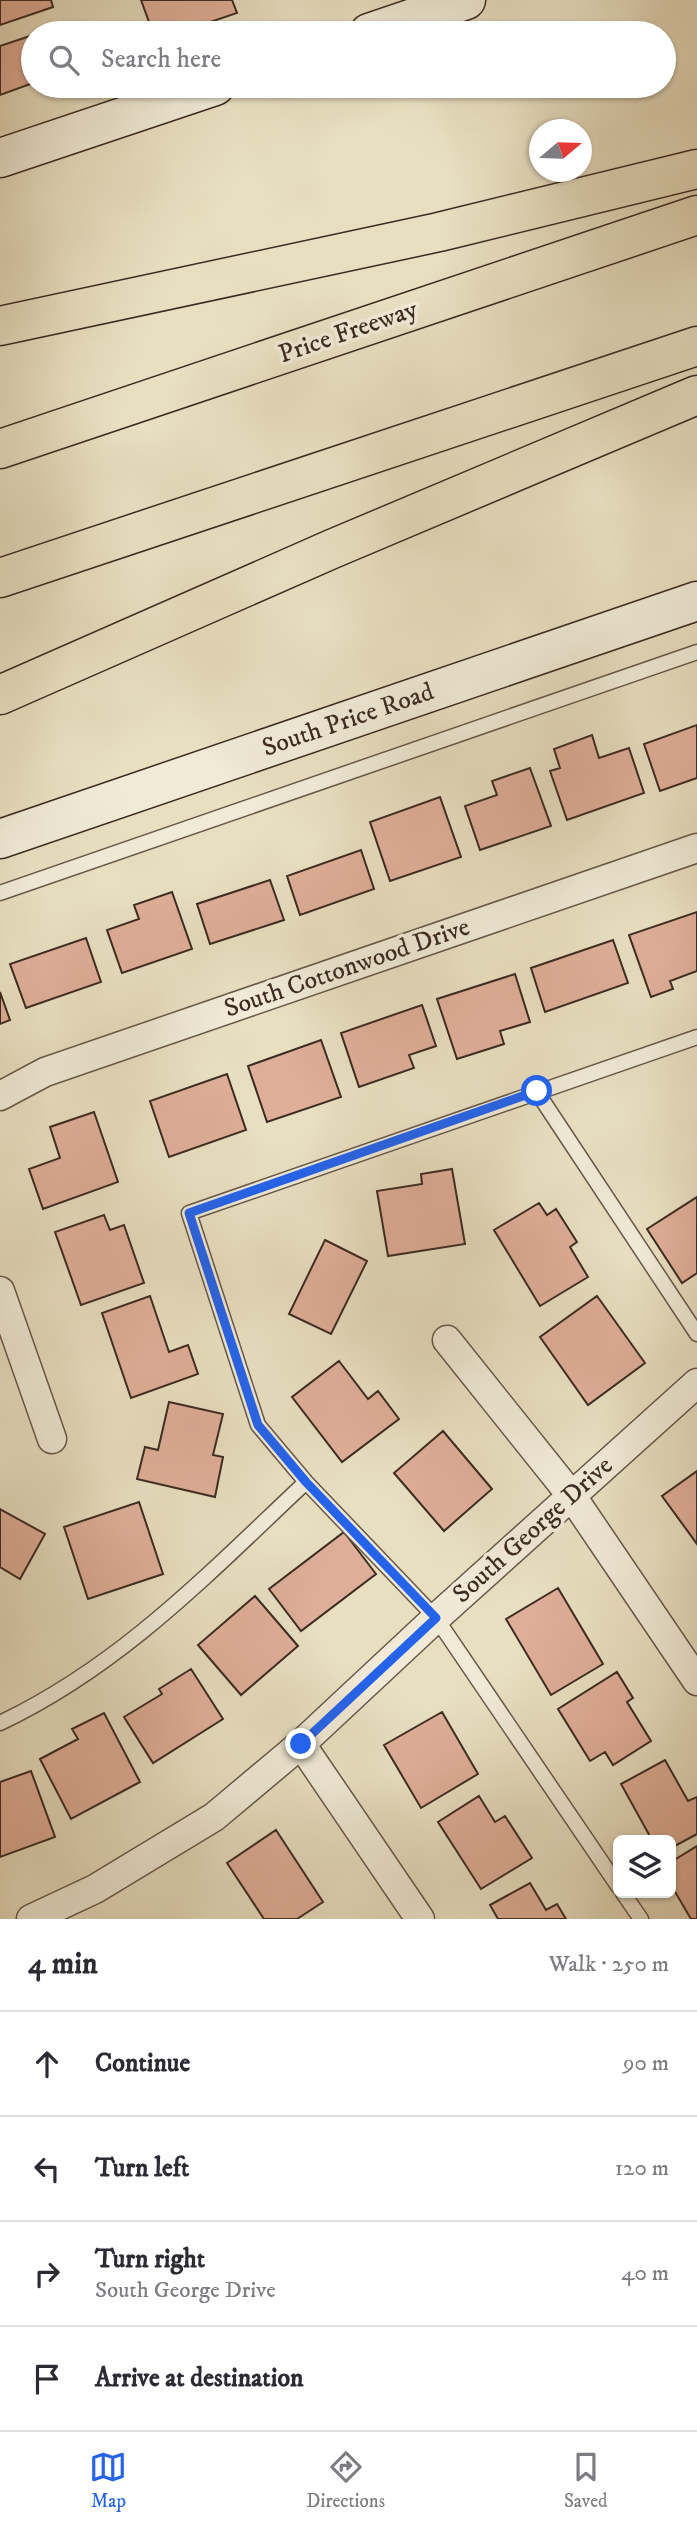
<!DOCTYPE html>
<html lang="en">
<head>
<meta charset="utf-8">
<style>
  body { margin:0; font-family:"IM FELL DW Pica",serif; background:#f7f7f7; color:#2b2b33 }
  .controls { position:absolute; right:21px; bottom:21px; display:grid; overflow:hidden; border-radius:10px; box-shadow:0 2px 5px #0004 }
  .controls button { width:63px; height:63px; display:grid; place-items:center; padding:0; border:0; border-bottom:2px solid #e1e1e2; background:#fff; color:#2b2b33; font:35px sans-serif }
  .compass { position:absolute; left:529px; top:119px; width:63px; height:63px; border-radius:50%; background:#fff; box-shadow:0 2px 5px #0004; rotate:71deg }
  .stop { position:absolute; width:21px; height:21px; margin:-16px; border:5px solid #2563eb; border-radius:50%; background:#fff }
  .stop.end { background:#2563eb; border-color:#fff; box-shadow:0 2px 7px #0008 }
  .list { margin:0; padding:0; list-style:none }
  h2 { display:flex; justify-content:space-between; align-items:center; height:91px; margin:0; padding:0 28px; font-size:30px }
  h2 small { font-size:23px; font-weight:400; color:#7c7c81 }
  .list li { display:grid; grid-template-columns:46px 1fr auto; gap:21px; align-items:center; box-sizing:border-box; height:105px; padding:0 28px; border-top:2px solid #e1e1e2 }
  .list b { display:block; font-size:26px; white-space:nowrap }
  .list p { margin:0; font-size:23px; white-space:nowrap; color:#7c7c81 }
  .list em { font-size:23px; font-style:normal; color:#7c7c81 }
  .icon { flex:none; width:38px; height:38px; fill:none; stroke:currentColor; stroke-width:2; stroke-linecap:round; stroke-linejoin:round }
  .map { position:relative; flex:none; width:697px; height:1919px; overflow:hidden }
  .search { position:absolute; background:#fff; box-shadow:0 2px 5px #0004; left:21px; right:21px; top:21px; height:77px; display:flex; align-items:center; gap:18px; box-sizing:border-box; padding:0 24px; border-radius:38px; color:#7c7c81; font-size:26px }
  .sheet { height:511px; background:#fff }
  nav { display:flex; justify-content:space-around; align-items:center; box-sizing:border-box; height:98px; border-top:2px solid #e1e1e2; background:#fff; font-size:19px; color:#7c7c81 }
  nav a { display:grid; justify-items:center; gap:4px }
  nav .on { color:#2563eb }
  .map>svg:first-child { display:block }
  .building { fill:#dfae98; stroke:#3c2b22; stroke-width:2 }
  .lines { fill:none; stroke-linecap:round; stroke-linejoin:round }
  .lane-casing { stroke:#67584a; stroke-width:17 }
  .street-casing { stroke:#67584a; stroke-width:31 }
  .secondary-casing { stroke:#3c2b22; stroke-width:41 }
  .highway-casing { stroke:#3c2b22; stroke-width:41 }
  .lane { stroke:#f0ead7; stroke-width:14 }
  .street { stroke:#f0ead7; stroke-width:28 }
  .secondary { stroke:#f0ead7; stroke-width:38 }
  .highway { stroke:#e8dfc1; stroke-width:38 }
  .route { stroke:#2563eb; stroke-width:9 }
  .labels { text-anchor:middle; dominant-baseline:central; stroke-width:7; stroke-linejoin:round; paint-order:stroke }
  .street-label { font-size:26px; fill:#3c2b22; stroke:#f0ead7 }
</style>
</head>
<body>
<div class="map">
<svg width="697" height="1919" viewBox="0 0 697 1919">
  <rect width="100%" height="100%" fill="#e8dfc1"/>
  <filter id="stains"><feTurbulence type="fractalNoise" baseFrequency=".00286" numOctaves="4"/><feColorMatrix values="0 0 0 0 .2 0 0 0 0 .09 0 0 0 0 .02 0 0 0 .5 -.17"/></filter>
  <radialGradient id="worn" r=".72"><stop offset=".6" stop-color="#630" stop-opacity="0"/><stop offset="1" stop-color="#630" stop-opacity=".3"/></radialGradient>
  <!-- building -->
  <path class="building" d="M0 0H51L53 7 0 25Z
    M141 0H232L237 13 178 33H153Z
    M59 26 61 33H38Z
    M33 35V83L0 95V46Z
    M697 725V778L660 791 644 744Z
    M592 735 599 758 629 748 644 793 567 820 550 771 560 768 554 749Z
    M530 768 551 826 480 850 465 806 497 795 492 781Z
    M440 797 461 857 390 881 370 822Z
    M361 850 374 889 300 915 287 876Z
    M270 880 284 920 210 944 197 904Z
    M172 892 192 949 122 973 107 930 139 919 134 905Z
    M697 912V971L670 981 673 989 651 997 629 935Z
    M86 938 101 982 26 1008 10 964Z
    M613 940 628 983 545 1012 531 968Z
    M515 974 530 1022 500 1031 504 1044 457 1059 437 999Z
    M0 992 10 1020 0 1024Z
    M422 1005 436 1046 409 1055 414 1068 359 1087 341 1033Z
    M321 1040 341 1097 267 1122 248 1066Z
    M227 1074 246 1130 169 1157 150 1101Z
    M94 1112 118 1182 43 1209 29 1169 60 1158 50 1127Z
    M452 1169 465 1244 388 1256 377 1191 422 1184 421 1174Z
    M697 1197V1273L682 1283 647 1229Z
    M539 1203 547 1215 556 1209 577 1242 570 1247 588 1277 540 1306 494 1230Z
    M104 1215 110 1230 124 1225 144 1283 81 1305 55 1232Z
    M325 1240 367 1261 331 1334 289 1314Z
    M150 1296 169 1352 188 1345 198 1374 131 1398 102 1313Z
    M597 1296 645 1363 588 1405 540 1337Z
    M339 1361 368 1399 378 1391 399 1419 342 1462 292 1397Z
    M169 1402 223 1414 213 1455 223 1457 215 1497 137 1479 145 1447 158 1450Z
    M443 1431 492 1489 444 1531 394 1473Z
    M697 1471V1544L662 1496Z
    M139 1502 163 1574 88 1599 64 1527Z
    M0 1509 45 1534 20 1579 0 1567Z
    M344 1532 376 1574 301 1631 269 1589Z
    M558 1588 603 1664 551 1695 506 1619Z
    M255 1596 298 1646 241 1695 198 1645Z
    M191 1669 223 1719 153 1763 124 1717 162 1694 159 1689Z
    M617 1672 633 1698 627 1702 651 1741 613 1765 605 1752 590 1761 558 1709Z
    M442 1712 478 1774 421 1808 384 1745Z
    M104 1713 140 1782 71 1819 40 1759 78 1739 72 1729Z
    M665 1760 688 1801 697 1797V1834L671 1848V1840H652L621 1784Z
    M31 1771 55 1837 0 1857V1782Z
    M479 1796 495 1822 505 1816 532 1858 481 1889 438 1822Z
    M276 1830 323 1902 297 1919H264L227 1863Z
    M697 1846V1919H691L671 1885V1862Z
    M530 1883 546 1910 557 1904 566 1919H498L490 1905Z"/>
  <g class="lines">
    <defs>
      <path id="lane" d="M0 893 697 652
        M537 1092 697 1334
        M0 1723C122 1665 209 1573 306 1482
        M618 1886 436 1618 306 1482 258 1425 189 1213 697 1037
        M623 1893 641 1919"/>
      <path id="street" d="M0 1096 45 1072 697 848
        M0 1291 52 1439
        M447 1340 571 1495 697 1681
        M301 1744 420 1919
        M31 1919 95 1889 214 1817 301 1744 436 1618 697 1383"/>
      <path id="secondary" d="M369 33 466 0
        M0 158 215 86
        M0 839 697 601"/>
      <path id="highway" d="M0 326 439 232 697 169
        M0 449 697 215
        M0 578 697 346
        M0 695 332 549 697 395"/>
    </defs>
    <!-- lane casing -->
    <use href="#lane" class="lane-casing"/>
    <!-- street casing -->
    <use href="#street" class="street-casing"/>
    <!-- secondary casing -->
    <use href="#secondary" class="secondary-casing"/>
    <!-- highway casing -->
    <use href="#highway" class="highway-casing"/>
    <!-- lane -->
    <use href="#lane" class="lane"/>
    <!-- street -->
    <use href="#street" class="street"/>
    <!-- secondary -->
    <use href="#secondary" class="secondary"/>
    <!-- highway -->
    <use href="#highway" class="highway"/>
  </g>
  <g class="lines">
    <!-- route -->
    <path class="route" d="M301 1744 436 1618 306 1482 258 1425 189 1213 537 1091"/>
  </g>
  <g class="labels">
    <!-- street labels -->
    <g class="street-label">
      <text transform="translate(348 332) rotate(-19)">Price Freeway</text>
      <text transform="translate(348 720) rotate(-19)">South Price Road</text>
      <text transform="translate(347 968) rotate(-19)">South Cottonwood Drive</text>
      <text transform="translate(533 1530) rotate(-42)">South George Drive</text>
    </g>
  </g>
  <rect width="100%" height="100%" filter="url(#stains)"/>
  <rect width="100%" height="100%" fill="url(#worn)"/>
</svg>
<div class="controls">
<button><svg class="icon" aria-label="layers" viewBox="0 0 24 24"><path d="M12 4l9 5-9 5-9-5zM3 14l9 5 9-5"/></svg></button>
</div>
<svg class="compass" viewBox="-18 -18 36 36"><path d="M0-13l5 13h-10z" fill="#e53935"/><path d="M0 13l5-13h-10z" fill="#7c7c81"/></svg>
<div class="stop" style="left:537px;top:1091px"></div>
<div class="stop end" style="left:301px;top:1744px"></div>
<div class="search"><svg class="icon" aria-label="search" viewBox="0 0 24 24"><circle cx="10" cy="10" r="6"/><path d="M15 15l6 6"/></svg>Search here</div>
</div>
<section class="sheet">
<h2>4 min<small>Walk · 250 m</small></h2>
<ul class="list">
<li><svg class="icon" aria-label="ahead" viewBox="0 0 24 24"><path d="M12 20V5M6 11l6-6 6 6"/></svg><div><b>Continue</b></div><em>90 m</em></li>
<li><svg class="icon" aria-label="left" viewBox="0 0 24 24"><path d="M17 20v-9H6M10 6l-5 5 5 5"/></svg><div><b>Turn left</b></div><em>120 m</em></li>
<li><svg class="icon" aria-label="right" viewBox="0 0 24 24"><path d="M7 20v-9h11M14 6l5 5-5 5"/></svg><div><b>Turn right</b><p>South George Drive</p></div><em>40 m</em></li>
<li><svg class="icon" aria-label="arrive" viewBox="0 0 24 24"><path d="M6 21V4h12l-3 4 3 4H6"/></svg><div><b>Arrive at destination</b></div></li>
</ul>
</section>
<nav>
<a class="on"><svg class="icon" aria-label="map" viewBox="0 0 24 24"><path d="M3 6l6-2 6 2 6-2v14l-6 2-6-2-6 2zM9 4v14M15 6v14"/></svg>Map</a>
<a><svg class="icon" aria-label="directions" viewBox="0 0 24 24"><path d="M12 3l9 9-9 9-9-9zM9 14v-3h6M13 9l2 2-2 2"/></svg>Directions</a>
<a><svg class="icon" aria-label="saved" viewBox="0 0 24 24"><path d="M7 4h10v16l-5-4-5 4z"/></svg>Saved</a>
</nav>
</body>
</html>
